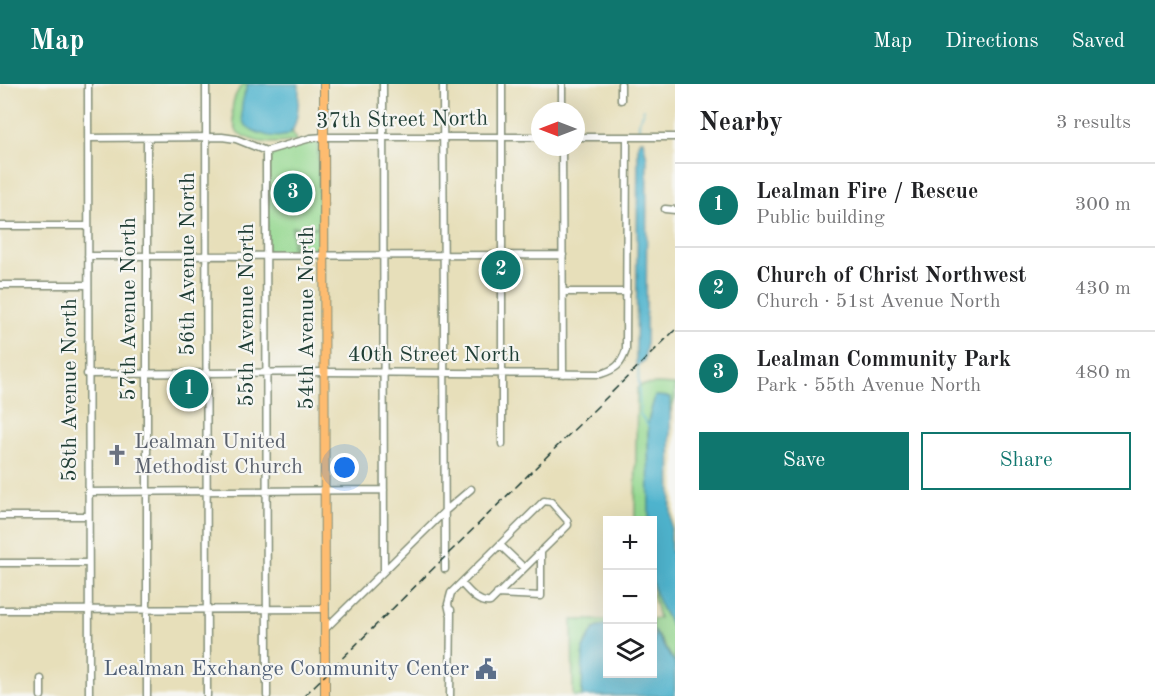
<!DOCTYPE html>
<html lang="en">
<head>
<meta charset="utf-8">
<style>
  body { margin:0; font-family:"Old Standard TT",serif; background:#f6f6f6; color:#202124 }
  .controls { position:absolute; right:18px; bottom:18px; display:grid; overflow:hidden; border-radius:0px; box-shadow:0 6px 24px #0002 }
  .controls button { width:54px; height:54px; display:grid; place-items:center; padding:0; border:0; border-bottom:2px solid #e0e0e0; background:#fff; color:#202124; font:30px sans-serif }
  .compass { position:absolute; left:531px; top:18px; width:54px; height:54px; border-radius:50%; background:#fff; box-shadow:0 6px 24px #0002; rotate:270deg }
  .you { position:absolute; left:345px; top:384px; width:21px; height:21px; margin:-15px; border:4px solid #fff; border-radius:50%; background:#1a73e8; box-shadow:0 0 0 9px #1a73e833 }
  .badge { display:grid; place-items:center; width:39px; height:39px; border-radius:50%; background:#0f766e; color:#fff; font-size:20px; font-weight:700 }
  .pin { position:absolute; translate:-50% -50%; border:3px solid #fff; box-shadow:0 2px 6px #0006 }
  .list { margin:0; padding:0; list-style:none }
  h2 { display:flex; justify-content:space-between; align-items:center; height:78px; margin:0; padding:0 24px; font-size:26px }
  h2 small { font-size:20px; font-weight:400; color:#757577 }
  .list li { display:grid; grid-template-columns:39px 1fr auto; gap:18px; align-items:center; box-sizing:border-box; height:84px; padding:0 24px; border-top:2px solid #e0e0e0 }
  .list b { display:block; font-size:22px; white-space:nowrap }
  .list p { margin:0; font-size:20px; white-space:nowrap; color:#757577 }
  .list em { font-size:20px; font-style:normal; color:#757577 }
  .actions { display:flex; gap:12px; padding:18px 24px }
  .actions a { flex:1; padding:14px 0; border:2px solid #0f766e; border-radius:0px; text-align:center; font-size:21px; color:#0f766e }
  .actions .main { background:#0f766e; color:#fff }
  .icon { flex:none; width:33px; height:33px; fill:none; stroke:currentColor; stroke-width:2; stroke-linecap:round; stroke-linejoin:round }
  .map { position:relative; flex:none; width:675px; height:612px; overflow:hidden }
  header { display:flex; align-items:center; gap:36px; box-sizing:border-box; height:84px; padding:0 30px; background:#0f766e; color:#fff }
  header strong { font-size:28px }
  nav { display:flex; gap:33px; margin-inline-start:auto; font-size:21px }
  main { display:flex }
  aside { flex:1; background:#fff }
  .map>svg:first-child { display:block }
  .green { fill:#95d890; stroke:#5a8a62; stroke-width:1.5 }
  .water { fill:#4fb4ce; stroke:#377881; stroke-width:1.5 }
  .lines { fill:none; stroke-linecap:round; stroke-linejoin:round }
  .stream { stroke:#4fb4ce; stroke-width:1.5 }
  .minor-casing { stroke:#838e77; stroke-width:9 }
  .major-casing { stroke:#838e77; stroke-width:10 }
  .minor { stroke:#fff; stroke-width:6 }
  .major { stroke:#febc70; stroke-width:8 }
  .rail { stroke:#1f3d34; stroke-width:1.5; stroke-dasharray:9 4.5; stroke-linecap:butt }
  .labels { text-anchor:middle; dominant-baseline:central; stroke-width:4.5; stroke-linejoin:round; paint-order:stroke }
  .street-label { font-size:22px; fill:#1f3d34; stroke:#f6f6f2 }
  .worship-label { font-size:22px; fill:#5b616d; stroke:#f6f6f2; text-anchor:start }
  .service-label { font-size:22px; fill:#4e5e75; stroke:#f6f6f2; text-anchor:end }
</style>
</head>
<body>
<header>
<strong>Map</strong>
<nav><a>Map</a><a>Directions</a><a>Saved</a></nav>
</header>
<main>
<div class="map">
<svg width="675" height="612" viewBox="0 0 675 612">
  <rect width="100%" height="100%" fill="#f6f6f2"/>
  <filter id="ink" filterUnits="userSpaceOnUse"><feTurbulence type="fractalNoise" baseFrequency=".0167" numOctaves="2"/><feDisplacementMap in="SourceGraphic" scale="12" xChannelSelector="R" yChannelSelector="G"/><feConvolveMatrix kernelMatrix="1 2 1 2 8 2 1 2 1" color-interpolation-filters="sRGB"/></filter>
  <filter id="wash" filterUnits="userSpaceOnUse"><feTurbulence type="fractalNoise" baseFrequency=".008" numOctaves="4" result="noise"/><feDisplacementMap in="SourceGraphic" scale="24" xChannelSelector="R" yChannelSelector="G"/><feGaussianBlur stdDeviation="1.35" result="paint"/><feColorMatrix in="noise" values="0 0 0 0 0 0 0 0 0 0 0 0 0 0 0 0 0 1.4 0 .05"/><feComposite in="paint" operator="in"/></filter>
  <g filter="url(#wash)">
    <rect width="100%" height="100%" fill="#e7dfba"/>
    <!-- green -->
    <path class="green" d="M243 0H248L244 10 292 48V46L296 57C275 60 255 61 237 48 230 30 230 15 243 0Z
      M322 55V169H294V145L318 144 320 143 319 56Z
      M312 56H317L318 59 319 143H292V169H267L268 71 272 68Z
      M657 300 675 301V314L670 330V313L655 312 648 337 649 436H635L637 304 642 301Z
      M653 499C657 516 668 530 674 546 675 555 675 569 675 579L661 556 653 547 652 535 659 534 653 510Z
      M572 536H607V540L594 545 583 564 582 612H573Z"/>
    <!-- water -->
    <path class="water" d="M248 0H299C299 12 299 36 292 47 285 59 248 50 243 37 239 25 244 11 248 0Z
      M640 56H643L647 74 646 264 644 277 636 282 638 60Z
      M655 312 670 313 671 468H675L672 476 675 478V548C667 534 655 515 653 500 650 480 652 457 652 436H649L648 337Z
      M607 540 608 590H652L654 547 675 579V612H582L583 564 594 545Z"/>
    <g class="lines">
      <!-- stream -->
      <path class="stream" d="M639 49V37L644 25
        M638 279 640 330 649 343"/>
    </g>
  </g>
  <g filter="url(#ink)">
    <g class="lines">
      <defs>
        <path id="minor" d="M88 0 89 612
          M206 0 207 612
          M383 0 384 486
          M443 0 445 485
          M562 0V27
          M621 0V16
          M576 53H675
          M88 54 222 53 236 55 266 67 311 54 324 53H540
          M147 55V612
          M562 63 563 290
          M266 67 267 612
          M665 125 675 126
          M0 142H88
          M88 172 563 171
          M0 201H88
          M563 208H627
          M87 290 325 288 601 290C616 285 621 281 626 266L627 53
          M502 360V0
          M88 408 384 406
          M0 432H88
          M500 461 524 484
          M0 479H88
          M497 510 541 512V467
          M0 526 325 525
          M450 529 448 520 451 509 544 417 551 418 567 436 568 441 490 518C478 520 469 507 461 499
          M325 545 444 428 471 405
          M41 612V595
          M450 612 451 526"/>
        <path id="major" d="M324 0 325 612"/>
      </defs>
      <!-- minor casing -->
      <use href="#minor" class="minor-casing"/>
      <!-- major casing -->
      <use href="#major" class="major-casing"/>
      <!-- minor -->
      <use href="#minor" class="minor"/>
      <!-- major -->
      <use href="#major" class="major"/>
      <!-- rail -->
      <path class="rail" d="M304 612 675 246"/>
    </g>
  </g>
  <!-- icons -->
  <defs>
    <symbol id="church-bare" viewBox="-9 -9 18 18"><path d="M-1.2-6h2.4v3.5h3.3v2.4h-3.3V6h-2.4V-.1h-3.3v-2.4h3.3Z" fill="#6b7280" stroke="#f6f6f2" stroke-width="2.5" paint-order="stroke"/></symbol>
    <symbol id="civic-bare" viewBox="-9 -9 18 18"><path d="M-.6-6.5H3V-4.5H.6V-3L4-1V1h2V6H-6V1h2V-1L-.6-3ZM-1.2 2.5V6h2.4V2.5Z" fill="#5c6f8a" stroke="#f6f6f2" stroke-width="2.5" paint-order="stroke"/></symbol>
  </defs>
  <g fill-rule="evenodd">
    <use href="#church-bare" x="102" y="356" width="30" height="30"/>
    <use href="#civic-bare" x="471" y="570" width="30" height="30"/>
  </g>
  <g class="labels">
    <!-- street labels -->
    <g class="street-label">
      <text transform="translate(402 36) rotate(-1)">37th Street North</text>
      <text transform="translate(188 180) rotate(-90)">56th Avenue North</text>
      <text transform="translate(129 225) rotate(-90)">57th Avenue North</text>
      <text transform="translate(247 231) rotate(-90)">55th Avenue North</text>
      <text transform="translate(307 234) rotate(-90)">54th Avenue North</text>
      <text x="434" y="271">40th Street North</text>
      <text transform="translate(70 306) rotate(-90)">58th Avenue North</text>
    </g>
    <!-- worship labels -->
    <g class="worship-label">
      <text x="134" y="358">Lealman United<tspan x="134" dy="25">Methodist Church</tspan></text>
    </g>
    <!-- service labels -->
    <g class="service-label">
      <text x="469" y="585">Lealman Exchange Community Center</text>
    </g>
  </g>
</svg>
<div class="controls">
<button>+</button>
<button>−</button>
<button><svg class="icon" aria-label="layers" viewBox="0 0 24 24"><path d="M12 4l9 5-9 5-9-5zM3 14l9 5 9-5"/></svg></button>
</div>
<svg class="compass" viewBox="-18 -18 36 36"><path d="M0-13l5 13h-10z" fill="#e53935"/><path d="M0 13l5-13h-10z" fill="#757577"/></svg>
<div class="you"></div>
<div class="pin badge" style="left:189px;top:305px">1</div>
<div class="pin badge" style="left:501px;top:186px">2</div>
<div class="pin badge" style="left:293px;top:109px">3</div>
</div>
<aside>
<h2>Nearby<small>3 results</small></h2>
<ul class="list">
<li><span class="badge">1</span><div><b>Lealman Fire / Rescue</b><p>Public building</p></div><em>300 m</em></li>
<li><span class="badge">2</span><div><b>Church of Christ Northwest</b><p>Church · 51st Avenue North</p></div><em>430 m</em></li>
<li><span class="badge">3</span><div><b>Lealman Community Park</b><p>Park · 55th Avenue North</p></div><em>480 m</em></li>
</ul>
<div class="actions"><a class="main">Save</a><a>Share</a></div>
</aside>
</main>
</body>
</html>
